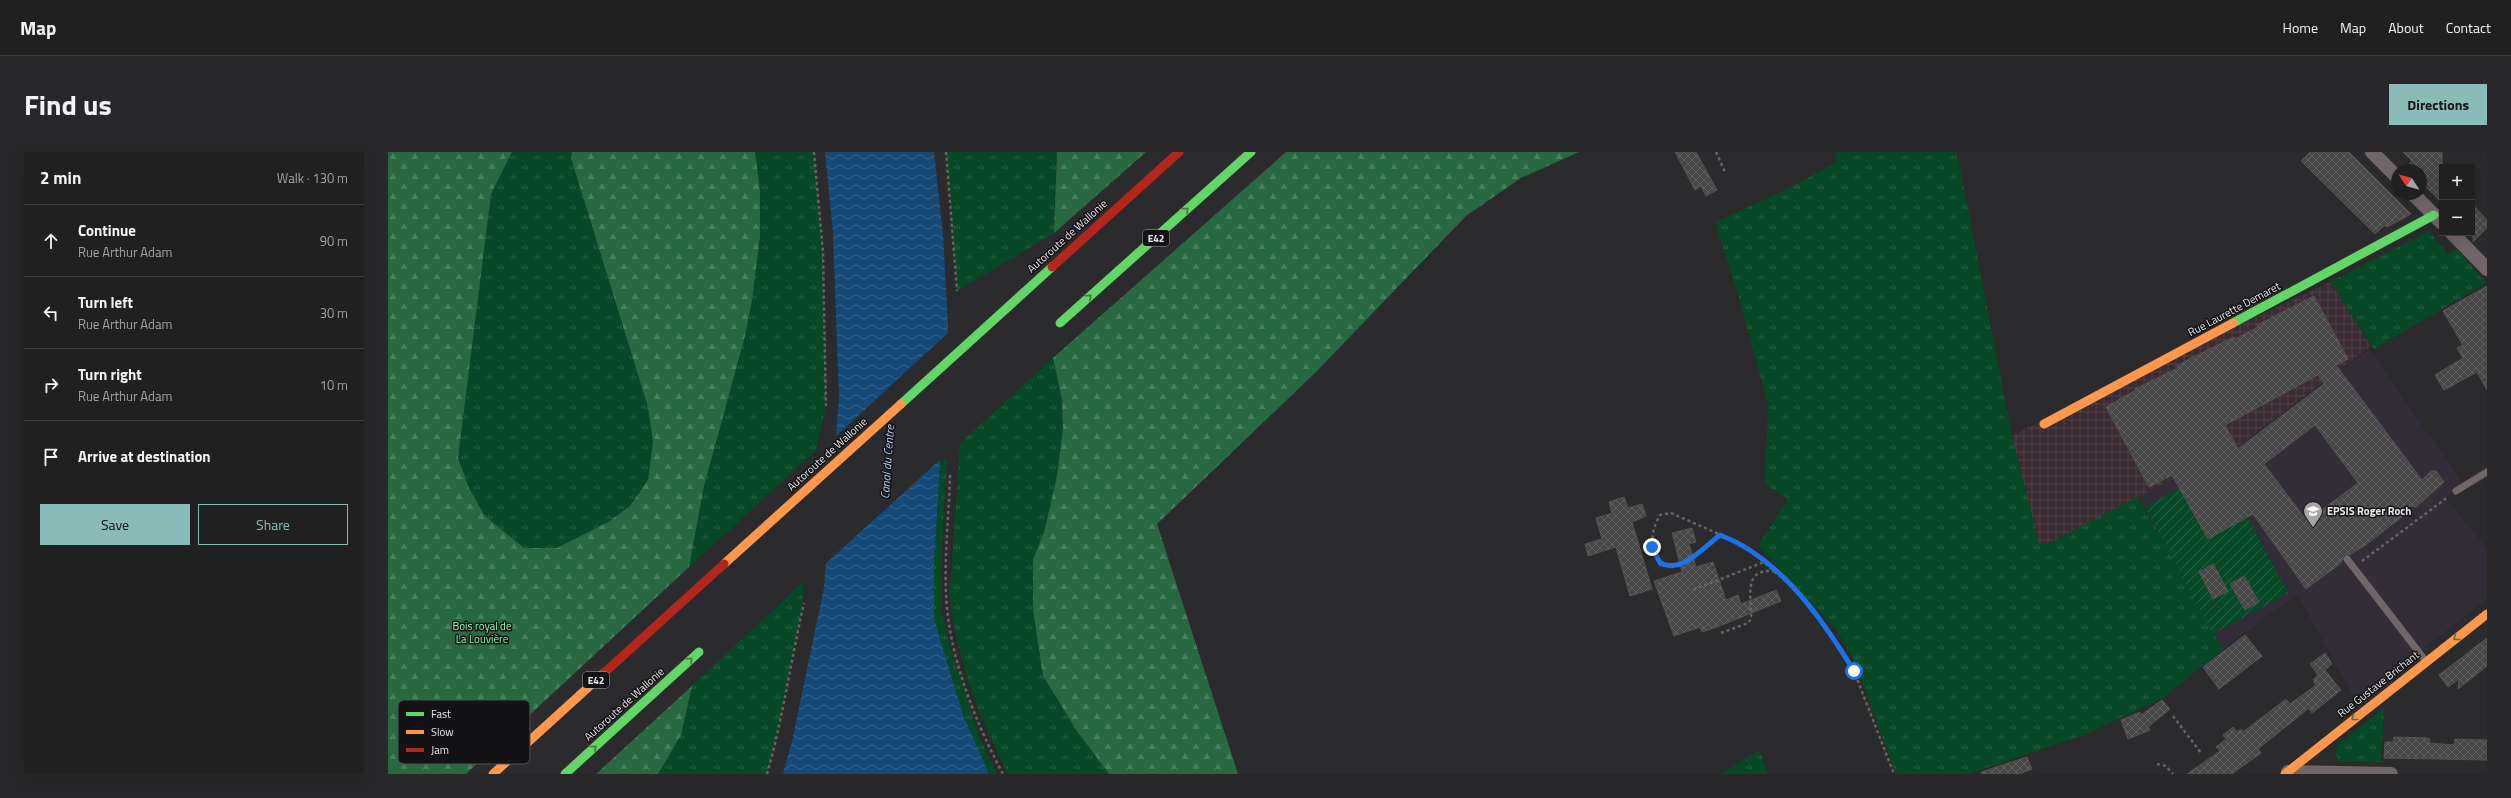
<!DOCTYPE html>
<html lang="en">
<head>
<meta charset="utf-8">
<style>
  body { margin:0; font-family:"Titillium Web",sans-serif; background:#28282a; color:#f1f3f6 }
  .controls { position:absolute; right:12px; top:12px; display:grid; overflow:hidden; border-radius:0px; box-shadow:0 4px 16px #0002 }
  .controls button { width:36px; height:36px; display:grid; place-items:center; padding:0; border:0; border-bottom:1px solid #3d3e3f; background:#202021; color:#f1f3f6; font:20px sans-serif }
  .compass { position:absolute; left:2003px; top:12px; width:36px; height:36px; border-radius:50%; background:#202021; box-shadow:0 4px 16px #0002; rotate:306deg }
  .stop { position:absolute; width:12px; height:12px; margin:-9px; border:3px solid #1a73e8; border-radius:50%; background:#fff }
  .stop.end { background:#1a73e8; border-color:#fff; box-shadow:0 1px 4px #0008 }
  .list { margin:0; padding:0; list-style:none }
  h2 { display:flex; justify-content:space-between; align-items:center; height:52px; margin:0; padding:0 16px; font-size:17px }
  h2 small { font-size:13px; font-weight:400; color:#a2a3a5 }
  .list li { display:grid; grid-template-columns:26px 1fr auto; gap:12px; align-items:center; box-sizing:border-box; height:72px; padding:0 16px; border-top:1px solid #3d3e3f }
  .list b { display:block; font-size:15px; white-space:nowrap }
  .list p { margin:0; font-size:13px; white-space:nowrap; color:#a2a3a5 }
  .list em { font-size:13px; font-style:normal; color:#a2a3a5 }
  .actions { display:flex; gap:8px; padding:12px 16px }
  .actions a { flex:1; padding:9px 0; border:1px solid #8bbbb9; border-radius:0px; text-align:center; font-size:14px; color:#8bbbb9 }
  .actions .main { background:#8bbbb9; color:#111 }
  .icon { flex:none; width:22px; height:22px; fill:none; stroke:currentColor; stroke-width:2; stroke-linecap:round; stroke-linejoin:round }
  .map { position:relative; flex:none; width:2099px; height:622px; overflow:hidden; border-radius:0px }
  header { display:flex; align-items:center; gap:24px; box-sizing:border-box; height:56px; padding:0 20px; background:#202021; border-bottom:1px solid #3d3e3f }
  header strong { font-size:19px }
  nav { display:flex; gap:22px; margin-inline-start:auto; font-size:14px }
  .intro { display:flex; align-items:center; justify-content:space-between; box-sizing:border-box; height:96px; padding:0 24px }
  h1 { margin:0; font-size:28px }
  .button { padding:10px 18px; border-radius:0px; background:#8bbbb9; color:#111; font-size:14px; font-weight:700 }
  main { display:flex; gap:24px; padding:0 24px }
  aside { flex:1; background:#202021; border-radius:0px; box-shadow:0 4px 16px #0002 }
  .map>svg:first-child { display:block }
  .built { fill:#322d36 }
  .industrial { fill:url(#industrial-grid) }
  .grass { fill:url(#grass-tufts) }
  .forest { fill:url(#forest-firs) }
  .garden { fill:url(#garden-furrows) }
  .water { fill:url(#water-waves) }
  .pier { fill:#2b2a2c }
  .building { fill:url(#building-cross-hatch); stroke:#545254; fill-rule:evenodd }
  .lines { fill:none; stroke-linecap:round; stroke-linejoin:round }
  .path { stroke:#6b6466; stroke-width:2.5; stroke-dasharray:3 3; stroke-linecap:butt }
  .lane { stroke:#726567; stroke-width:7 }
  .street { stroke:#726567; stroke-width:14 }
  .fast { stroke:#63d668; stroke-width:9 }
  .slow { stroke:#ff974d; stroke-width:9 }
  .jam { stroke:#b3261e; stroke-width:9 }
  .oneway { stroke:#3f7e42 }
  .route { stroke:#1a73e8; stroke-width:5 }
  .labels { text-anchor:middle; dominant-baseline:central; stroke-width:3; stroke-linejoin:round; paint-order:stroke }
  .shield { fill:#131214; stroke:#a9a7aa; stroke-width:1 }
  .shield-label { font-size:10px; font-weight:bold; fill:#e9e7ea }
  .street-label { font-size:11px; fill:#e9e7ea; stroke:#131214 }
  .poi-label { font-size:11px; font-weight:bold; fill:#e9e7ea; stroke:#131214; text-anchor:start }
  .park-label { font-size:11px; fill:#82feae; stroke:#131214 }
  .water-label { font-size:12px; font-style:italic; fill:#aacdf2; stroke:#131214 }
  .key { fill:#131214; stroke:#535254; stroke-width:1 }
  .key-label { font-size:11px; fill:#e9e7ea }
</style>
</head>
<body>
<header>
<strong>Map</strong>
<nav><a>Home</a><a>Map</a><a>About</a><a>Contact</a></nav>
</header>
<div class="intro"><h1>Find us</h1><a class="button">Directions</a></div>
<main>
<aside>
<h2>2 min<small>Walk · 130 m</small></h2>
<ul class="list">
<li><svg class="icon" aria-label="ahead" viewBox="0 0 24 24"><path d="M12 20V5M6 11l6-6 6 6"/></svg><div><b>Continue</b><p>Rue Arthur Adam</p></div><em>90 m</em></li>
<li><svg class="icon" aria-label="left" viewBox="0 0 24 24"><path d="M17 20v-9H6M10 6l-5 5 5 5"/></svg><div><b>Turn left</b><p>Rue Arthur Adam</p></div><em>30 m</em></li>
<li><svg class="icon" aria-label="right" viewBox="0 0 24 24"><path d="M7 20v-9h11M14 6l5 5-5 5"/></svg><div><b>Turn right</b><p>Rue Arthur Adam</p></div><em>10 m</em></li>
<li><svg class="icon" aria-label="arrive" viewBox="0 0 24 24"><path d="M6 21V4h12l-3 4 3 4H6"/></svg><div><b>Arrive at destination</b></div></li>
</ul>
<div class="actions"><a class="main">Save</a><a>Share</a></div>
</aside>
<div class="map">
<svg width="2099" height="622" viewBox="0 0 2099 622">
  <defs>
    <pattern id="industrial-grid" width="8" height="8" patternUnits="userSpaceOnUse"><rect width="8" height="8" fill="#3b2b33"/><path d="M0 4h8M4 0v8" fill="none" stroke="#4e4047"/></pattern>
    <pattern id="grass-tufts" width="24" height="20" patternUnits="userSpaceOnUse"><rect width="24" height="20" fill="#074827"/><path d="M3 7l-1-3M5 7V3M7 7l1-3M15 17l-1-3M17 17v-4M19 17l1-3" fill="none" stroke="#2b6246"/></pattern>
    <pattern id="forest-firs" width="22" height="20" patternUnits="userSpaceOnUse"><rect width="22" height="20" fill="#286942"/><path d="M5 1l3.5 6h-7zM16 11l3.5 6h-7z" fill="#477e5d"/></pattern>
    <pattern id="garden-furrows" width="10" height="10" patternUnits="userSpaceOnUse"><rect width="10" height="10" fill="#074827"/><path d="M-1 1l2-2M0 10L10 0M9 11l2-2" fill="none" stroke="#2b6246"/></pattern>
    <pattern id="water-waves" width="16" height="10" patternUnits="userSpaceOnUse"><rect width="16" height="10" fill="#154a78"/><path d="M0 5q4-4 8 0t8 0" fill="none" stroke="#37648b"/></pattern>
    <pattern id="building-cross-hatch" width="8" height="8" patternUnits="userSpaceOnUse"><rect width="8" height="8" fill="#484747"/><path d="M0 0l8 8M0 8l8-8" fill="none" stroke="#626262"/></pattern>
  </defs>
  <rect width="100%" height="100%" fill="#2b2a2c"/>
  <!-- built -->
  <path class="built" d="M1981 197 2076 333 2058 347 2099 396V447L1968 549 1909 442 1835 497 1750 345 1851 293Z"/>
  <!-- industrial -->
  <path class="industrial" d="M1942 130 1983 194 1851 293 1659 392 1651 391 1624 284 1656 267Z"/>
  <!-- grass -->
  <path class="grass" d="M124 0H184L183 6 260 255 265 290 260 328 242 354 220 370 169 396H136L97 364 81 336 70 306 103 42Z
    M367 0H426L435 100 438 254 428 299 301 415 316 334 357 184 364 148 372 85V38Z
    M558 0H669L666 81 569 139Z
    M1447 0H1569L1624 284 1651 391 1659 392 1750 345 1835 497 1775 546 1696 583 1580 622H1508L1467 511 1448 477 1370 394 1400 347 1377 332 1380 253 1351 146 1327 70 1402 36 1450 9Z
    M2041 79 2060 102 2069 97 2098 131 1986 197 1942 130Z
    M665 206 674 248 675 276 669 324 657 377 645 408V459L655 524 689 579 721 622H620L593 565 578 523 564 465 562 439 572 291Z
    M559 306 554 392V463L565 505 591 583 609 622H601L575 563 546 467V412L552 311Z
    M415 430C417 454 410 472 406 496 397 538 391 580 379 622H270L293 583 304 534Z
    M1996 556 1993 610 1952 609 1946 601 1950 592Z
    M1371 598 1380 622H1333Z"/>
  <!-- forest -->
  <path class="forest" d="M0 0H124L103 42 70 306 81 336 97 364 136 396H169L220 370 242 354 260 328 265 290 260 255 183 6 184 0H367L372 38V85L364 148 357 184 316 334 301 415 78 622H0Z
    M669 0H758L666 81Z
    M898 0H1191L1133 26 1078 64 928 220 769 372 850 622H721L689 579 655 524 645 458V408L657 377 669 324 675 276 674 248 665 206Z
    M304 534 293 583 270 622H208Z"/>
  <!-- garden -->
  <path class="garden" d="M1832 314 1900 441 1825 482 1757 355Z"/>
  <!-- water -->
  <path class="water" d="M437 0H546L555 83 560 172 546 412V467L575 563 601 622H395L404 589 436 436 451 245 445 82Z"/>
  <!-- pier -->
  <path class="pier" d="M561 180 554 306 436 413 446 286Z"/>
  <!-- building -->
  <path class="building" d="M1287 0H1308L1329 38 1318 44 1313 34 1307 38Z
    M1922 0H1961L2023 62 1999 75 1997 73 1987 82 1913 9Z
    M2015 0H2054V51L2033 30V18H2015L2024 9Z
    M2084 52 2099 68V76L2085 90Z
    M2099 134V238L2089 220 2056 238 2047 223 2075 206 2069 196 2075 193 2055 159Z
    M1926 144 1960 207 1948 213 2034 328 2043 319H2048L2056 330 2028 355 2020 354 2019 361 1976 394 1961 403H1956L1953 411 1918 437 1865 362 1820 387 1784 323 1761 335 1718 255 1748 238 1747 237 1790 216 1789 214 1801 207 1846 185 1847 187 1870 175 1869 173ZM1930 223 1936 232 1850 297 1837 273ZM1927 273 1970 331 1919 369 1876 312Z
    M1236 345 1240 356 1254 352 1258 364 1244 370 1264 437 1242 444 1228 395 1200 404 1197 392 1214 387 1208 366 1224 361 1221 350Z
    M1304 376 1308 390 1301 392 1308 415 1325 410 1338 448 1350 443 1353 452 1388 438 1393 449 1329 475 1314 480 1312 475 1286 484 1266 429 1294 420 1284 381Z
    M1825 412 1840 439 1825 447 1811 420Z
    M1856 424 1871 450 1857 458 1842 432Z
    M1857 483 1874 504 1831 537 1815 515Z
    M2099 486V514L2070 537 2071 527 2060 535 2051 523Z
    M1937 501 1944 512 1937 518 1953 538 1924 561 1921 556 1870 597 1873 601 1844 622H1799L1832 599 1828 595 1838 587 1835 583 1845 575 1849 580 1853 577 1855 580 1898 547 1902 552 1928 533 1925 528 1930 523 1922 512Z
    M1774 548 1782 557 1760 575 1762 578 1740 587 1733 568 1752 560 1753 563Z
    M2006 585 2039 586 2042 587 2041 591 2066 593 2067 587 2099 588V608L1996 606 1997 590H2005Z
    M1639 605 1644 617 1631 622H1593V620Z"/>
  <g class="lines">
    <!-- path -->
    <path class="path" d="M426 0 435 100 438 254
      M558 0 569 139
      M1328 0 1337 20
      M562 323C561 368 554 420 560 465 567 519 590 575 615 622
      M1332 383C1315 395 1294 422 1272 411 1262 391 1262 382 1272 363L1283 361 1356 393 1411 441 1442 480 1466 519 1506 622
      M1974 409 2060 345
      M1305 438 1376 410
      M1333 481 1360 471 1363 467C1364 444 1354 417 1386 419
      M1785 564 1813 601
      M1769 612 1778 614 1785 622
      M379 622C395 566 403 508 416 451"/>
    <!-- lane -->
    <path class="lane" d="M2068 339 2099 320
      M1959 407 2037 508"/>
    <!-- street -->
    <path class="street" d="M1984 0 2009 25
      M2025 42 2054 71
      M2064 81 2099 117
      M1900 620 2003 622"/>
    <!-- fast -->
    <path class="fast" d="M672 171 863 0
      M1845 171 2046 63
      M513 252 664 115
      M177 622 311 500"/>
    <!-- slow -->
    <path class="slow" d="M1656 272 1845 171
      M336 412 513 252
      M105 622 216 521
      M1897 622 2099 462"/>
    <!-- jam -->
    <path class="jam" d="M664 115 791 0
      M216 521 336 412"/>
  </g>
  <!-- one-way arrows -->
  <defs><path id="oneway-chevron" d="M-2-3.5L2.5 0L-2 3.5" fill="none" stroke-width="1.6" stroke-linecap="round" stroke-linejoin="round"/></defs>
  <g class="oneway">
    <use href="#oneway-chevron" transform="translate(798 58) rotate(-42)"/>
    <use href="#oneway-chevron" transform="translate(701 145) rotate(-42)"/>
    <use href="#oneway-chevron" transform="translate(2068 486) rotate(142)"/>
    <use href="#oneway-chevron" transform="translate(302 508) rotate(-42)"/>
    <use href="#oneway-chevron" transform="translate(1966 566) rotate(141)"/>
    <use href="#oneway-chevron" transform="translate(206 596) rotate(-42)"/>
  </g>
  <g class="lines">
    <!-- route -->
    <path class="route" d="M1264 395 1272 411C1294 422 1315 396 1332 383 1392 406 1433 465 1466 519"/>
  </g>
  <!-- icons -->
  <defs>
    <symbol id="school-pin" viewBox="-11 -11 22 30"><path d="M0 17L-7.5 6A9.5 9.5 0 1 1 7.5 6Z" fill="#a6a5a8" stroke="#131214"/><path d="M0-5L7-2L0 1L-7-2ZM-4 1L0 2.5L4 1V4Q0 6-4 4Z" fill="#fff"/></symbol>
  </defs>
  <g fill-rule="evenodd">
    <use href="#school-pin" x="1914" y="348" width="22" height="30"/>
  </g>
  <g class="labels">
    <!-- shield labels -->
    <g class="shield">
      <rect x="755" y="78" width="26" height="16" rx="3"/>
      <rect x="195" y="520" width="26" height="16" rx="3"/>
    </g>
    <g class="shield-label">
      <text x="768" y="86">E42</text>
      <text x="208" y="528">E42</text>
    </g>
    <!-- street labels -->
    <g class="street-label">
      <text transform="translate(679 84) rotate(-42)">Autoroute de Wallonie</text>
      <text transform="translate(1846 157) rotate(-28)">Rue Laurette Demaret</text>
      <text transform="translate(439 302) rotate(-42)">Autoroute de Wallonie</text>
      <text transform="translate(1990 532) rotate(-38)">Rue Gustave Brichant</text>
      <text transform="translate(236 552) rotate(-42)">Autoroute de Wallonie</text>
    </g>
    <!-- poi labels -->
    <g class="poi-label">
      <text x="1939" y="359">EPSIS Roger Roch</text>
    </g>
    <!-- park labels -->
    <g class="park-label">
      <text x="94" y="474">Bois royal de<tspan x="94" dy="13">La Louvière</tspan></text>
    </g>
    <!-- water labels -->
    <g class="water-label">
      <text transform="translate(499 310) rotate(-86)">Canal du Centre</text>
    </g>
  </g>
  <!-- legend -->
  <rect x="10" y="548" width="132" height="64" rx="6" class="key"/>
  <rect x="18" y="560" width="18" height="4" fill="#63d668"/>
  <rect x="18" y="578" width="18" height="4" fill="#ff974d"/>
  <rect x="18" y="596" width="18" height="4" fill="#b3261e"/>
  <g class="key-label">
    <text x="43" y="566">Fast</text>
    <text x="43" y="584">Slow</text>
    <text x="43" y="602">Jam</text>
  </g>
</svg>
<div class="controls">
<button>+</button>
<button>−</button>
</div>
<svg class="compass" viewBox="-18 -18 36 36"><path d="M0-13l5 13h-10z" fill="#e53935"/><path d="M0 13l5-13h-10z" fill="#a2a3a5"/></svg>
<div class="stop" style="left:1466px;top:519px"></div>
<div class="stop end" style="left:1264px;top:395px"></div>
</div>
</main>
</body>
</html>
